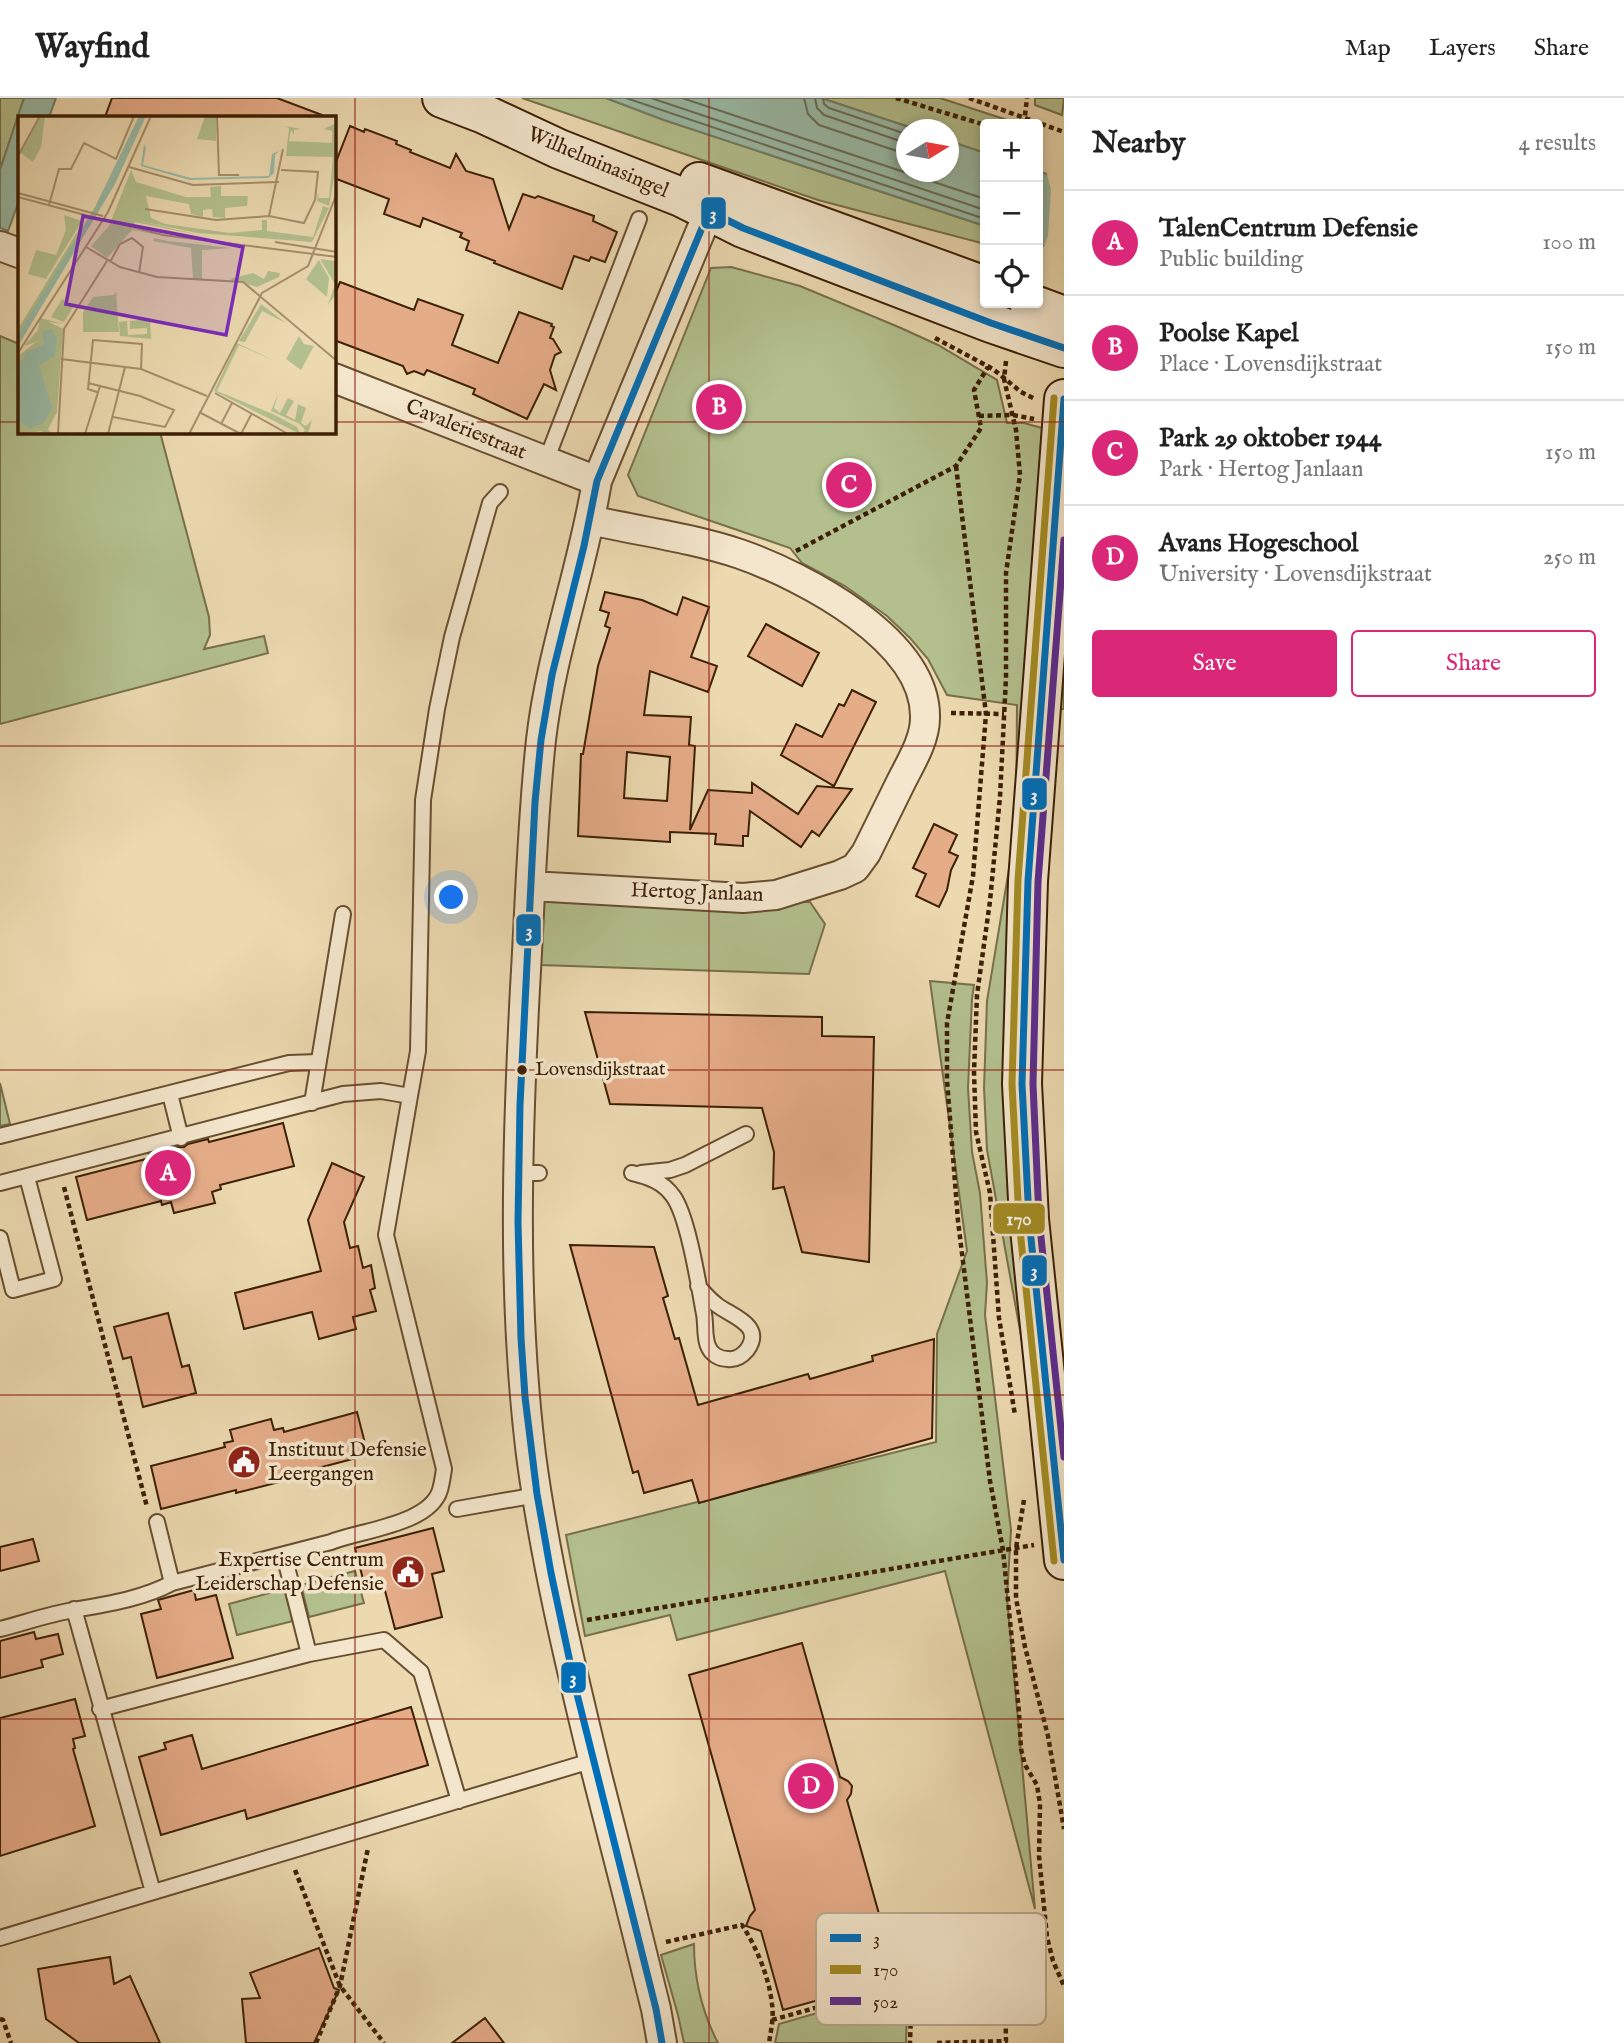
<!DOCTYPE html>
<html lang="en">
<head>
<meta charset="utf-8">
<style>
  body { margin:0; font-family:"IM FELL English",serif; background:#f6f6f6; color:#222 }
  .controls { position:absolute; right:21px; top:21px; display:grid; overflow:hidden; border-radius:7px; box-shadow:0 4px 10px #0003 }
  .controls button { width:63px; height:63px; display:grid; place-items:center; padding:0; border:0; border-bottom:2px solid #e0e0e0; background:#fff; color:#222; font:35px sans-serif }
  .compass { position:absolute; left:896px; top:21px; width:63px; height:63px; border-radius:50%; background:#fff; box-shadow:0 4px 10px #0003; rotate:79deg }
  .you { position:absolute; left:452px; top:800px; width:24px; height:24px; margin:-18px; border:5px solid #fff; border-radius:50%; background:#1a73e8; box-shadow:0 0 0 10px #1a73e833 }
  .badge { display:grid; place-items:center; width:46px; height:46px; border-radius:50%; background:#db2777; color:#fff; font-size:23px; font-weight:700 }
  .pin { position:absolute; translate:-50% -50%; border:4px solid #fff; box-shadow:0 2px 7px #0006 }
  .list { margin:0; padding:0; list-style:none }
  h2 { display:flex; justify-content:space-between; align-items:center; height:91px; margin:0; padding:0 28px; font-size:30px }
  h2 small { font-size:23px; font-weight:400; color:#767676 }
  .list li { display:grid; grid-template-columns:46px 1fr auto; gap:21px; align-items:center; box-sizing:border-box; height:105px; padding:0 28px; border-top:2px solid #e0e0e0 }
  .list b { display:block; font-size:26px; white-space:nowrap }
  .list p { margin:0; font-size:23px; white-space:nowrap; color:#767676 }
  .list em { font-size:23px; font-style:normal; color:#767676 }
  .actions { display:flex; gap:14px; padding:21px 28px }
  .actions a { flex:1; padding:16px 0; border:2px solid #db2777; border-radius:7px; text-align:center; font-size:24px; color:#db2777 }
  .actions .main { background:#db2777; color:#fff }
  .icon { flex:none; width:38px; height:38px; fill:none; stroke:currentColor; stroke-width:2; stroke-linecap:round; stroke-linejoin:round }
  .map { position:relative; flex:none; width:1064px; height:1945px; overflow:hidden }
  header { display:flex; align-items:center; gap:42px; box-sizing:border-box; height:98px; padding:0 35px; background:#fff; border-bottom:2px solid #e0e0e0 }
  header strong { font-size:33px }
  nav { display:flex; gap:38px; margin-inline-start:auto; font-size:24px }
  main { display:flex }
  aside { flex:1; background:#fff }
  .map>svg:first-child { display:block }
  .green { fill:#b3c08e; stroke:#78704a; stroke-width:2 }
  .water { fill:#99bba7; stroke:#747d66; stroke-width:2 }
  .pier { fill:#ecd9b0 }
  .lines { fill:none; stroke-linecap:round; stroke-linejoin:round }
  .shore { stroke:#6a6d56; stroke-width:2 }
  .building { fill:#e5ac88; stroke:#3c1f05; stroke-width:2; fill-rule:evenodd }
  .lane-casing { stroke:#684e30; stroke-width:18 }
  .street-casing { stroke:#684e30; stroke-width:32 }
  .secondary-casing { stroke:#3c1f05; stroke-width:42 }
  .path { stroke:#3c1f05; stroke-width:4.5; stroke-dasharray:5 3.5; stroke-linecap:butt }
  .lane { stroke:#f3e6cc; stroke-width:14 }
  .street { stroke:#f3e6cc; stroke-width:28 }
  .secondary { stroke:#f3e6cc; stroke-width:38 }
  .bus-1-casing { stroke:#f3e6cc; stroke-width:12 }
  .bus-2-casing { stroke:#f3e6cc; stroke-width:12 }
  .bus-3-casing { stroke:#f3e6cc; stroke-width:12 }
  .bus-1 { stroke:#006fba; stroke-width:7 }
  .bus-2 { stroke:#a48c24; stroke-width:7 }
  .bus-3 { stroke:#5c2d91; stroke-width:7 }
  .grid { fill:none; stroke:#8f2418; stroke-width:2; stroke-opacity:0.55 }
  .bus-dot { fill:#3c1f05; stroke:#f3e6cc; stroke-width:2.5 }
  .labels { text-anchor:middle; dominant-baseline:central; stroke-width:7; stroke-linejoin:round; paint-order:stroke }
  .bus-label { font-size:19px; fill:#3c1f05; stroke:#f3e6cc; text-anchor:start }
  .street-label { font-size:21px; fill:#3c1f05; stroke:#f3e6cc }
  .poi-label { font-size:21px; fill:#3c1f05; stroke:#f3e6cc; text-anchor:start }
  .inset-road { fill:none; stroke:#a68f6c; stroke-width:2 }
  .view { fill:#7b2cbf; fill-opacity:0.15; stroke:#7b2cbf; stroke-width:3.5 }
  .inset-edge { fill:none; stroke:#3c1f05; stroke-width:3.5 }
  .key { fill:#f3e6cc; stroke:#bcaa90; stroke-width:2 }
  .key-label { font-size:19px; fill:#3c1f05 }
  .line-badge { stroke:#f3e6cc; stroke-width:2.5 }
  .badge-label { font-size:19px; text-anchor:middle; font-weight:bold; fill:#fff }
</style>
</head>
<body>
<header>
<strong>Wayfind</strong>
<nav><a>Map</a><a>Layers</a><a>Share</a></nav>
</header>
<main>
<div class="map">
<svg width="1064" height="1945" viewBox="0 0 1064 1945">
  <rect width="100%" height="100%" fill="#ecd9b0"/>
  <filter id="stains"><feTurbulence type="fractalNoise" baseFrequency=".00286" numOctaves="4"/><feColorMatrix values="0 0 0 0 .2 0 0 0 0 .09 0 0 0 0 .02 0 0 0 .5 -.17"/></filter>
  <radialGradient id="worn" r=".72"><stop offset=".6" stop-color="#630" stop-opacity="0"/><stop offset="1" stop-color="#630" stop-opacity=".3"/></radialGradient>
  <!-- green -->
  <path class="green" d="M0 0H24L0 72Z
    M522 0H606L664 22 985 128V146L818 102Z
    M821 0H940L1007 22 1006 26H985V55L949 43 948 32 915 31Z
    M1035 0H1064L1062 17 1035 7Z
    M731 169 800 188 901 230 938 247 997 282 1007 325H1024L1064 336V611L1027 608 1030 1287 987 1052 984 990 987 903 1016 729 1017 607 947 597 928 561 910 540 887 518 845 488 802 465 790 450 638 398 628 377 711 170Z
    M0 238 19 246V334H160L209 519 210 537 204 551 264 538 268 555 0 626Z
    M543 801 810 804 825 826 809 876 540 867Z
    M930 883 974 887 972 901 968 990 972 1054 980 1095 987 1185 985 1217 1011 1432 1007 1499 1035 1811 945 1473 677 1542 670 1517 585 1538 566 1437 936 1344 937 1236 967 1153Z
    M0 985 10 1026 0 1028Z
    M355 1473 364 1505 309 1519 301 1487Z
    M284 1491 293 1523 237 1537 229 1506Z
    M694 1846C694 1881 702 1914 718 1945H684L678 1917 661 1857Z
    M900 1891 907 1915 906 1945H775L779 1926Z"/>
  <!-- water -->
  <path class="water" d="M24 0H56L49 19H19V103L8 133 0 130V72Z
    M606 0H821L915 31 906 32V74H948L949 43 985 55V128L664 22Z
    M1038 73 1064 82V155L1038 146Z"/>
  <!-- pier -->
  <path class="pier" d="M1046 72 1064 78V158L1043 151 1048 138 1051 92Z"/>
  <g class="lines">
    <!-- shore -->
    <path class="shore" d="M626 0 985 121
      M651 0 985 112
      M682 0 985 101
      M804 0 808 16 819 27 906 56
      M815 0 817 10 824 17 906 45
      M823 0 824 6 829 10 906 36"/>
  </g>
  <!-- building -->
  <path class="building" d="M112 0H277L322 17V19H105Z
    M350 28 364 34 365 31 397 43 396 46 411 52 410 54 450 70 456 56 466 73 493 81 509 131 523 96 535 100 538 98 594 118 593 123 617 134 605 164 591 159 589 163 574 158 562 191 494 165 495 163 466 152 469 143 460 139 462 135 423 120 420 129 384 116 389 101 334 80V69Z
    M340 184 414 212 418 201 463 217 452 247 498 265 519 214 552 226 551 228 554 229 550 240 553 241 561 254 555 257 550 272 556 292 544 286 527 321 473 296 475 291 427 272 424 277 414 273 407 276 403 268 334 242V198Z
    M713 295 733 303 724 324 704 315Z
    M605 494 642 502 677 517 683 499 709 509 691 559 717 568 708 594 650 573 644 617 691 619 689 647 695 648 690 732 708 692 752 695V685L798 716 817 688 852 691 819 738 812 733 801 749 750 713 748 738H743V748L715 746 716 736 670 734V744L578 738 581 656H583L598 568 610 530 605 528 609 515 600 512ZM627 654 670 659 667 703 624 700Z
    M766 526 819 555 802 588 748 558Z
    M852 592 876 604 834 688 781 657 796 626 822 639 839 606 844 608Z
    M934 726 957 737 949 754 958 758 951 772 947 792 939 809 916 798 926 776 913 770Z
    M585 914 822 919V938L874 939 869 1164 802 1154 784 1089 773 1091 774 1054 762 1010 610 1006Z
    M283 1025 294 1068 220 1087 221 1091 212 1094 215 1105 174 1115 171 1104 162 1107 161 1103 87 1122 76 1079 150 1060 149 1056 178 1049H184L188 1046 208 1041 209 1044Z
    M332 1065 364 1079 344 1124 350 1150 358 1148 363 1170 371 1167 375 1190 370 1192 376 1213 353 1219 356 1231 319 1241 312 1214 244 1231 235 1195 321 1173 308 1122Z
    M570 1147 654 1149 668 1198 663 1200 675 1241 679 1240 698 1307 808 1276 810 1281 873 1263 872 1258 934 1241 932 1340 699 1405 692 1382 644 1395 638 1373 633 1375Z
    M168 1215 182 1269 189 1267 196 1295 143 1309 131 1259 123 1261 114 1229Z
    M357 1314 368 1357 295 1376V1380L236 1395V1392L161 1411 151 1368 225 1349 224 1345 233 1343 230 1332 271 1321 274 1332 283 1330 284 1334Z
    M433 1430 444 1473 432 1476 442 1519 395 1531 384 1489 366 1493 355 1450Z
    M33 1441 39 1463 0 1473V1449Z
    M194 1492 196 1502 216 1497 233 1560 157 1580 141 1516 161 1511 158 1502Z
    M34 1534 36 1541 58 1536 63 1556 41 1562 43 1569 0 1580V1543Z
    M802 1545 840 1679 848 1683 852 1688 851 1696 847 1702 897 1880 783 1912 761 1833 746 1828 750 1818 755 1812 689 1577Z
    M75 1601 85 1638 73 1641 75 1650 73 1651 95 1728 0 1758V1620Z
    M411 1609 428 1667 247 1721 245 1712 161 1737 139 1659 166 1651 164 1645 192 1637 202 1671Z
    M319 1850 334 1890 339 1892 314 1945H246L242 1901 260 1900 250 1875Z
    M110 1859 114 1886 130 1878 160 1945H79L46 1921 38 1871Z
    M485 1920 504 1945H452Z"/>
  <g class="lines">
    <defs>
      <path id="lane" d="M546 363 639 121
        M170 996 181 1040
        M410 998 418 953 423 702 437 611 452 539 490 405 500 394
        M312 1005 343 816
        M0 1038 289 965 318 964
        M518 1075H539
        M632 1075C649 1079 663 1084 673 1098 688 1118 699 1189 704 1216 706 1226 704 1238 708 1248 711 1256 719 1261 728 1261 736 1262 742 1258 747 1252 765 1227 731 1218 717 1207 709 1201 704 1195 698 1188
        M641 1075 670 1072 685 1067 746 1036
        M0 1085 343 996 381 993 410 998 386 1137 444 1371C443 1377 442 1385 440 1392 430 1426 362 1432 331 1444L172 1485C142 1501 107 1506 74 1512 49 1516 24 1525 0 1531
        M0 1140 13 1192 54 1181 27 1079
        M457 1411 537 1397
        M157 1424 172 1485
        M74 1511 153 1794
        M309 1556 384 1542 421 1574 459 1703
        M100 1611 309 1556 284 1457
        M0 1840 594 1662"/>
      <path id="street" d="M0 148 19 155
        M334 280 597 383
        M531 788 743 800 776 797 840 777 855 770 866 755C878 731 889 708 901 684 911 664 925 642 925 620 927 542 803 478 740 456 693 440 639 433 590 422
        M662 1945 656 1911C636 1830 616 1750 595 1669 570 1566 545 1462 531 1357 512 1201 517 1046 525 890 530 808 532 724 541 642 551 554 583 470 597 383L709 113"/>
      <path id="secondary" d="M442 0 484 16 559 51 681 99 743 130 991 225 1064 250
        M699 84 985 188
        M1029 205 1064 218
        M1064 301 1028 783 1022 986 1029 1121 1064 1462"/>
    </defs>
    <!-- lane casing -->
    <use href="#lane" class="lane-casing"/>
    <!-- street casing -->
    <use href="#street" class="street-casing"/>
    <!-- secondary casing -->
    <use href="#secondary" class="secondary-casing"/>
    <!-- path -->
    <path class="path" d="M896 0 985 27
      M969 0 1064 34
      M1024 26 1027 0
      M935 240 993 271 1021 294 1035 301
      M1006 263 1004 281 1016 332 1020 377 1006 475V580L1000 699 990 803 977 897 974 974 976 1034 990 1095 999 1220 1015 1317
      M979 318 1013 317 1034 321
      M956 368 986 616 973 778 947 925V982L958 1123 990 1383 1003 1452 1019 1614 1021 1651 1025 1667 1037 1687 1040 1706 1039 1758 1047 1839 1053 1863 1064 1888
      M796 453 956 368 981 330 974 292 988 269
      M951 615 1004 616
      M64 1089 147 1409
      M1024 1402 1016 1450V1500L1025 1549 1048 1638 1064 1731
      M587 1522 1034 1447
      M295 1772 340 1888 384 1945
      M666 1844 742 1827C757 1850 769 1879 772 1906 774 1919 771 1932 769 1945
      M0 1921 3 1922 11 1945
      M772 1922 904 1885 911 1914 910 1945
      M316 1945 340 1888 368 1750
      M937 1945 1006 1943 1005 1892 1040 1884"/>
    <!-- lane -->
    <use href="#lane" class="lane"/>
    <!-- street -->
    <use href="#street" class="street"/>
    <!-- secondary -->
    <use href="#secondary" class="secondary"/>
    <defs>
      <path id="bus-1" d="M1064 301 1028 783 1022 986 1029 1121 1064 1462
        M662 1945 656 1911 576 1592 551 1475 537 1396 525 1299 521 1240 518 1124 520 1007 535 704 541 642 552 577 584 448 597 383 709 113 743 130 991 225 1064 250"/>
      <path id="bus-2" d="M1054 300 1018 782 1012 986 1019 1122 1054 1463"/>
      <path id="bus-3" d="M1064 442 1038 784 1033 986 1039 1120 1064 1359"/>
    </defs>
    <!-- bus-1 casing -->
    <use href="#bus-1" class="bus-1-casing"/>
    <!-- bus-2 casing -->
    <use href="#bus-2" class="bus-2-casing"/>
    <!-- bus-3 casing -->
    <use href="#bus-3" class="bus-3-casing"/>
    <!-- bus-1 -->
    <use href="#bus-1" class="bus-1"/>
    <!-- bus-2 -->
    <use href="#bus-2" class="bus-2"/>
    <!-- bus-3 -->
    <use href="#bus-3" class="bus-3"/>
  </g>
  <!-- grid -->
  <path class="grid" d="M355 0V1945M709 0V1945M0 324H19M334 324H1064M0 648H1064M0 972H1064M0 1297H1064M0 1621H1064"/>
  <!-- icons -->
  <defs>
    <symbol id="civic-disc" viewBox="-11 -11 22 22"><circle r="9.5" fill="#8f2418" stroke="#f3e6cc"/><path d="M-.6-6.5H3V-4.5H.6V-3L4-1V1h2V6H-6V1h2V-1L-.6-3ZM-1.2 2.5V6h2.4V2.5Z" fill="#fff"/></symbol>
  </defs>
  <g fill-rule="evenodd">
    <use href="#civic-disc" x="225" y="1345" width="38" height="38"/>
    <use href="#civic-disc" x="389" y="1455" width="38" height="38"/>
  </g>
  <!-- markers -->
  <circle class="bus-dot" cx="522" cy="972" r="6"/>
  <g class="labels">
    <!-- bus labels -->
    <g class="bus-label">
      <text x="535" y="972">Lovensdijkstraat</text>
    </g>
    <!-- street labels -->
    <g class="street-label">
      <text transform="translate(598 65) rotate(23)">Wilhelminasingel</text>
      <text transform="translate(466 332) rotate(22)">Cavaleriestraat</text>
      <text transform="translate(697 795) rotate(2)">Hertog Janlaan</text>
    </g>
    <!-- poi labels -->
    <g class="poi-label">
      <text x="268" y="1352">Instituut Defensie<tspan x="268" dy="24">Leergangen</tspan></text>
      <text x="384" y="1462" text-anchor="end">Expertise Centrum<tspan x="384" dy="24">Leiderschap Defensie</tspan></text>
    </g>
  </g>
  <!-- overview -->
  <g transform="translate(18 18)">
    <rect width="318" height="318" fill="#ecd9b0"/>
    <path d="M23 0H27L23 31 15 46 3 37ZM187 0H198V25L179 23ZM318 7 317 55 311 90 299 85 300 77 301 82H311L315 41 268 40 271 12 267 10 283 13 276 14V19L273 14 271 25 314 27V15L306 13ZM113 54 118 66 168 81H193L192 71 203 70V80H230L229 90 207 92V102L195 101 194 93 185 94V101L173 98 171 88 128 80 133 102 147 108 212 117 244 114V104H249V115L295 121 305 90 311 92 294 126 180 117 117 104 181 119 117 106 114 113 170 124 114 114 89 142 73 130 91 110ZM46 99 64 105 28 163 10 158 18 134 38 139 48 114ZM66 105 50 140 0 218V213ZM136 122 150 125 214 132 184 134V164H175L173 132 135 125ZM302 143 318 145V178L310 189 317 168ZM301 144 311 162 309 181 288 163ZM250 155 262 157 261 161 239 171 211 163 235 157 246 163ZM98 175 101 216H65V196L75 181 96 179ZM44 183 56 190 46 206 33 201ZM243 188 268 207 244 195 227 226 221 225ZM22 202 46 208 31 206 45 213 39 296 30 313 34 318H23L24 315 0 318V240L18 226 6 230 20 214ZM132 203 133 223 102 220 101 206 109 205 110 219 129 218V212L112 213V205ZM281 220 286 228 296 230 283 254 268 243ZM219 227 257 245 221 229 199 275 255 298 279 311 282 318 196 275ZM260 278 256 292 262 297 270 282 276 285 268 299 277 304 280 288 288 292 283 307 288 310 294 304 290 318H284L287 314 282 308 253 295Z" fill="#b3c08e"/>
    <path d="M121 0H128L97 68 0 230V218L77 91ZM126 28 128 32 125 49 173 62 251 60 254 38 261 35 257 39 256 57 250 62 171 64 123 50ZM33 213 39 221 37 240 21 250 34 292 26 307 12 312 0 305 2 247 8 236 26 228 24 216Z" fill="#99bba7"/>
    <path class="inset-road" d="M199 0 201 59H221M0 40 22 0M111 51 175 69 261 66M0 77 85 100M0 81 82 103M31 89 41 53H53L66 27 98 43 116 0M127 93 198 104 251 100 286 107 297 84 300 56 263 54M251 100 265 33M83 103 145 119 319 141M257 126 319 136M68 131 102 151 139 161 225 166 319 245M92 146 102 128 114 122 125 131 121 157M0 237 90 96 133 0M43 243 123 253 189 280M70 267 122 280 156 294 147 311 95 301M79 276 70 273 75 224 124 228 123 253M197 277 270 318M181 296 223 318M203 308 214 287M40 318 46 213 89 145M67 318 82 270M90 318 107 251M171 318 244 177 290 150 319 77M223 318 234 297"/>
    <path class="view" d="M65 100 225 131 208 219 48 188Z"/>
    <rect width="318" height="318" class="inset-edge"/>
  </g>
  <!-- legend -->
  <rect x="816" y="1815" width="230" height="112" rx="10" class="key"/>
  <rect x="830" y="1836" width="31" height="8" fill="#006fba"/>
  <rect x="830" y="1867" width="31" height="9" fill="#a48c24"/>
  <rect x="830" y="1899" width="31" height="8" fill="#5c2d91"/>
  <g class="key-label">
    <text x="873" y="1847">3</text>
    <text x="873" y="1878">170</text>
    <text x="873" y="1910">502</text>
  </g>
  <g class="line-badge">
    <rect x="700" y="98" width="27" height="34" rx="7" fill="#006fba"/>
    <rect x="1021" y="679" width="27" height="34" rx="7" fill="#006fba"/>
    <rect x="515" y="815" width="27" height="34" rx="7" fill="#006fba"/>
    <rect x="992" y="1104" width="54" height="33" rx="7" fill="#a48c24"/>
    <rect x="1021" y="1156" width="27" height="33" rx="7" fill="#006fba"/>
    <rect x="560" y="1563" width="27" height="33" rx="7" fill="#006fba"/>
  </g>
  <g class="badge-label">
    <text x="713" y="122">3</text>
    <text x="1034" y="703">3</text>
    <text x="529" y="839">3</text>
    <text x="1019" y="1127">170</text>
    <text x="1034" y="1179">3</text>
    <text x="573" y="1586">3</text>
  </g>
  <rect width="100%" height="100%" filter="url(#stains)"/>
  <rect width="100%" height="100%" fill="url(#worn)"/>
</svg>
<div class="controls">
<button>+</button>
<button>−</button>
<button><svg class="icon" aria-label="locate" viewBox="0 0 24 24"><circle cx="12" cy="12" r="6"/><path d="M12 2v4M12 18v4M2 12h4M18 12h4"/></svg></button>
</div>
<svg class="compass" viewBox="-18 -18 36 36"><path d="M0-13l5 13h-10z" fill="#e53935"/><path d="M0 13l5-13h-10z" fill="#767676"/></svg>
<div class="you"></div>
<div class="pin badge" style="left:168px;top:1075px">A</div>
<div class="pin badge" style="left:719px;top:309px">B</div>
<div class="pin badge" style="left:849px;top:387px">C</div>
<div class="pin badge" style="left:811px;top:1688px">D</div>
</div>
<aside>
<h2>Nearby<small>4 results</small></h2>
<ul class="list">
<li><span class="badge">A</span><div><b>TalenCentrum Defensie</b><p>Public building</p></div><em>100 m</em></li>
<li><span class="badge">B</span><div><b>Poolse Kapel</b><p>Place · Lovensdijkstraat</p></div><em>150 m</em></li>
<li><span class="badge">C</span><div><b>Park 29 oktober 1944</b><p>Park · Hertog Janlaan</p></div><em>150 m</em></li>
<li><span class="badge">D</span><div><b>Avans Hogeschool</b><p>University · Lovensdijkstraat</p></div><em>250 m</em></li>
</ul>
<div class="actions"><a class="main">Save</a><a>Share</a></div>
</aside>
</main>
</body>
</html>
